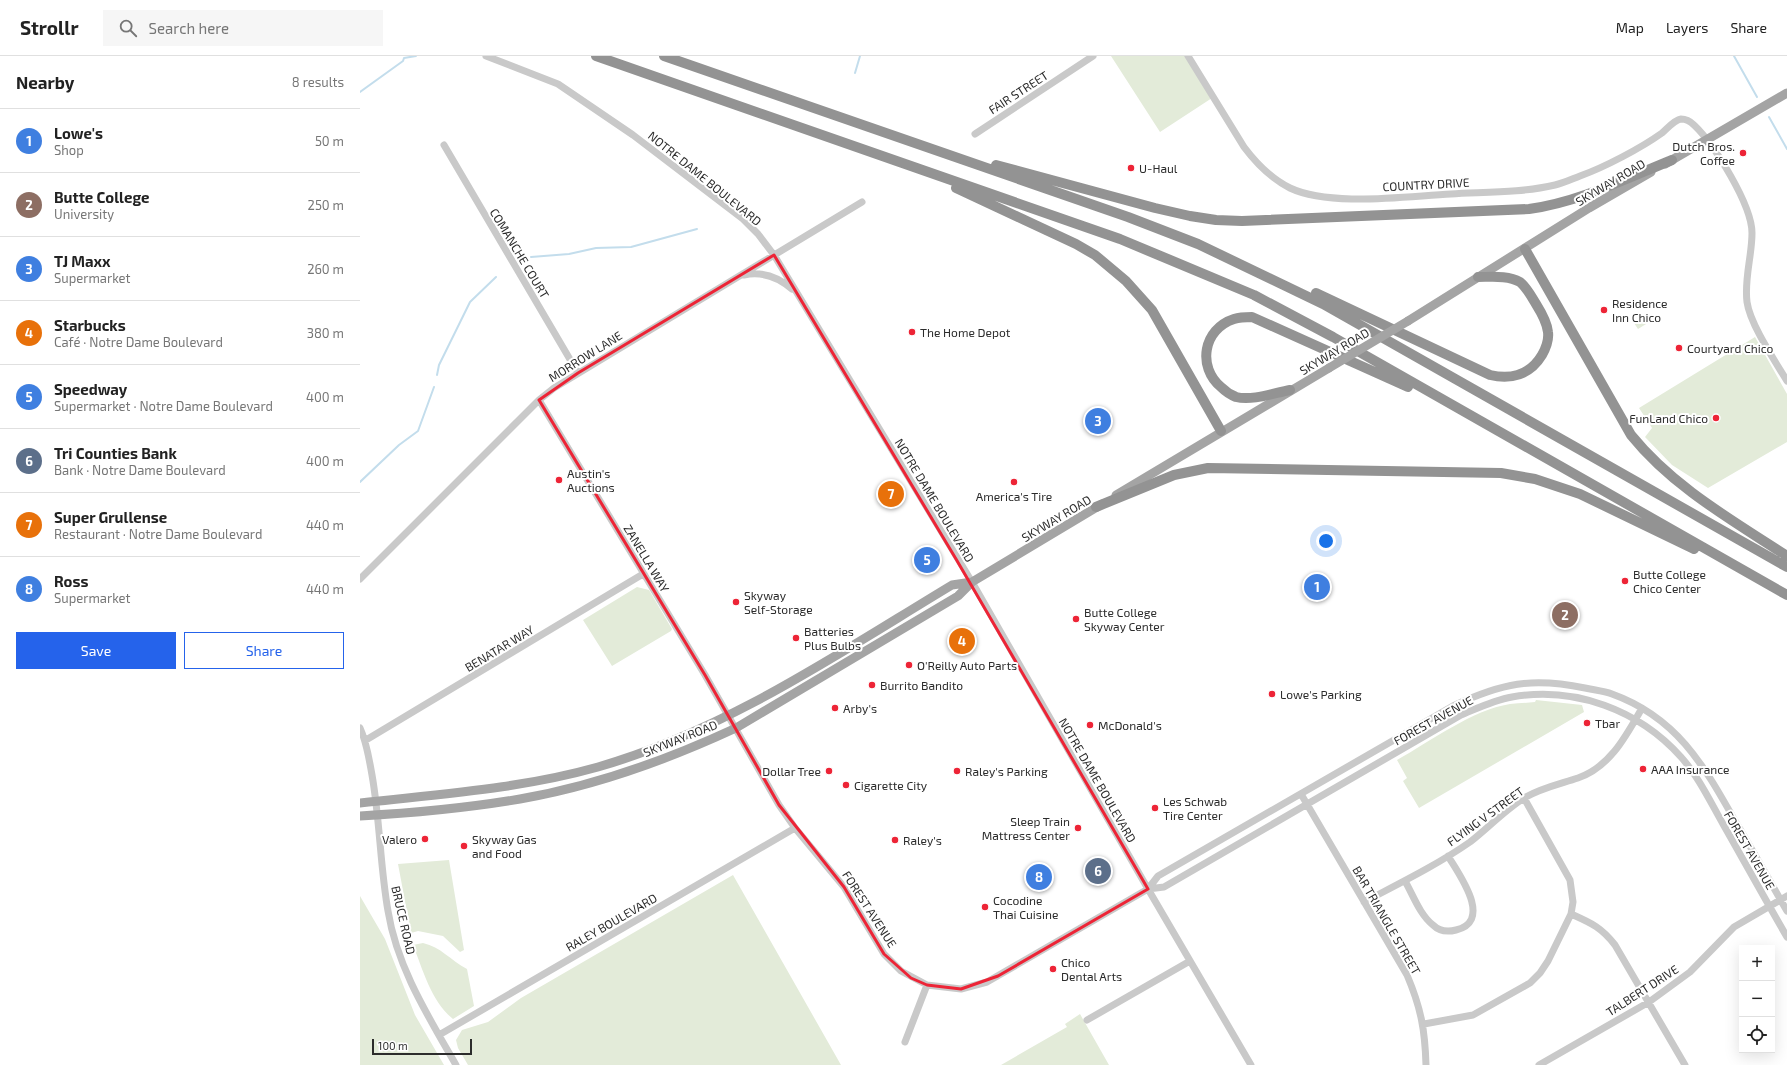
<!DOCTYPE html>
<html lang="en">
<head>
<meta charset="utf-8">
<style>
  body { margin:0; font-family:"Exo 2",sans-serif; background:#f6f6f6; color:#222 }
  .controls { position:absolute; right:12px; bottom:12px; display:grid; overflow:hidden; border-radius:0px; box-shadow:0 4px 16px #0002 }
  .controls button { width:36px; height:36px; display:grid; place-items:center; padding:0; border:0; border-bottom:1px solid #e0e0e0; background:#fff; color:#222; font:20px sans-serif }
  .scale { position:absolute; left:12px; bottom:10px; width:100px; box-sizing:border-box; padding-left:4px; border:2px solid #2c2c2c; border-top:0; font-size:11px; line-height:14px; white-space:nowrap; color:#2c2c2c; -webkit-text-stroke:3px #fff; paint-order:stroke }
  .you { position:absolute; left:966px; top:485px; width:14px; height:14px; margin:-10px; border:3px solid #fff; border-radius:50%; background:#1a73e8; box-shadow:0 0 0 6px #1a73e833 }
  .badge { display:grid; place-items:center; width:26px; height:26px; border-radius:50%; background:#2563eb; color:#fff; font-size:13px; font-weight:700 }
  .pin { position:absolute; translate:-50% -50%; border:2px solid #fff; box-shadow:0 1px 4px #0006 }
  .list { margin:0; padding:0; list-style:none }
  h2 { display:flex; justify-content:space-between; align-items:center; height:52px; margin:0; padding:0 16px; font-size:17px }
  h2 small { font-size:13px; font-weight:400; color:#767676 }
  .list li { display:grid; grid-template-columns:26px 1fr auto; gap:12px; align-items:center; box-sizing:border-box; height:64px; padding:0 16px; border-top:1px solid #e0e0e0 }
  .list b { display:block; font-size:15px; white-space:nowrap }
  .list p { margin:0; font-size:13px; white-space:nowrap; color:#767676 }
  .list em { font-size:13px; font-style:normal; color:#767676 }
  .actions { display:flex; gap:8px; padding:12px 16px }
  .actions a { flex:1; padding:9px 0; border:1px solid #2563eb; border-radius:0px; text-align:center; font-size:14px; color:#2563eb }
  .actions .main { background:#2563eb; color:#fff }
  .icon { flex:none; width:22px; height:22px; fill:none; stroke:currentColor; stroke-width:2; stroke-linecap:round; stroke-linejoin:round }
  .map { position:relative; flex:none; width:1427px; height:1009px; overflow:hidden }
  header { display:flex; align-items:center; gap:24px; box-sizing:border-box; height:56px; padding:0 20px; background:#fff; border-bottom:1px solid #e0e0e0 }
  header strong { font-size:19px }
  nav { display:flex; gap:22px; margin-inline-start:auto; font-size:14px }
  .search { width:280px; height:36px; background:#f6f6f6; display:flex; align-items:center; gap:10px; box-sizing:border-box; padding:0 14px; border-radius:0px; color:#767676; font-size:15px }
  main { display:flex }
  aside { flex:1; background:#fff }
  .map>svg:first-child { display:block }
  .green { fill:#e3ebd9 }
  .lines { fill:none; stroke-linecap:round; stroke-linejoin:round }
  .stream { stroke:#c3ddec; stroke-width:2 }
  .minor { stroke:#c9c9c9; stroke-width:7 }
  .major { stroke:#a4a4a4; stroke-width:9 }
  .highway { stroke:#939393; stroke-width:10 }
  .major-bridge { stroke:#a4a4a4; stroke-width:9 }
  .marked { fill:none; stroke:#ed2436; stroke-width:3; stroke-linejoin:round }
  .poi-dot { fill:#ed2436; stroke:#fff; stroke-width:1.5 }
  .labels { text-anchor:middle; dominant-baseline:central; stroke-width:4; stroke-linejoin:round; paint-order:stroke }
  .street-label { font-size:12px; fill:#2c2c2c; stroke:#fff }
  .poi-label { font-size:12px; fill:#2c2c2c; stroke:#fff; text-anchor:start }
</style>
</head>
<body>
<header>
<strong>Strollr</strong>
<div class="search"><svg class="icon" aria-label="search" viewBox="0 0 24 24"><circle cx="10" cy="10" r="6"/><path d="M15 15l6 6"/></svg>Search here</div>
<nav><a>Map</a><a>Layers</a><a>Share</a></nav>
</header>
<main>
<aside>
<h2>Nearby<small>8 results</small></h2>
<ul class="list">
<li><span class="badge" style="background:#3f7fe0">1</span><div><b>Lowe's</b><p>Shop</p></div><em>50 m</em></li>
<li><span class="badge" style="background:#8d6e63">2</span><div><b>Butte College</b><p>University</p></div><em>250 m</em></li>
<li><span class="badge" style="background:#3f7fe0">3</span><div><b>TJ Maxx</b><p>Supermarket</p></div><em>260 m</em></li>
<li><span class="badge" style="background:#e8710a">4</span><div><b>Starbucks</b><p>Café · Notre Dame Boulevard</p></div><em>380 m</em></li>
<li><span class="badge" style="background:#3f7fe0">5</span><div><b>Speedway</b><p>Supermarket · Notre Dame Boulevard</p></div><em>400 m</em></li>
<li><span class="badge" style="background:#5c6f8a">6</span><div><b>Tri Counties Bank</b><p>Bank · Notre Dame Boulevard</p></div><em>400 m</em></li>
<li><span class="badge" style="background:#e8710a">7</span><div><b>Super Grullense</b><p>Restaurant · Notre Dame Boulevard</p></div><em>440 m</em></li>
<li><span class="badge" style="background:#3f7fe0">8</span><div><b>Ross</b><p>Supermarket</p></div><em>440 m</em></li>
</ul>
<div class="actions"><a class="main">Save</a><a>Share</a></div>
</aside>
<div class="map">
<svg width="1427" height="1009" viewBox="0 0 1427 1009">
  <rect width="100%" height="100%" fill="#fff"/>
  <!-- green -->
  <path class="green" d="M751 0H825L852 42 800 76Z
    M1288 259 1291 265 1278 273 1274 267Z
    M1395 281 1427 338V386L1348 432 1312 409 1285 381 1292 372 1279 352Z
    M277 531 289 534 312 573 311 575 252 610 223 564Z
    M1176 644 1222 649 1224 656 1059 752 1043 725 1047 722 1037 704C1071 685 1112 654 1150 648 1158 647 1167 647 1175 646Z
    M89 804 104 894 100 896 83 880 58 875 51 877 38 808Z
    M373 819 481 1009H108L98 992 96 984 102 974 128 966 161 942Z
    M0 840 25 883 55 959 84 1009H0Z
    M63 887C81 891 90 904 107 913L114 950 93 963C71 945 63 914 53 889Z
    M720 958 749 1009H641L707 971 705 968Z"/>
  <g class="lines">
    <!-- stream -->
    <path class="stream" d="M1374 0 1397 41
      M495 17 500 0
      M0 36 43 5 44 2 56 0
      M1409 61 1427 93
      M171 201 209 198 236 192 271 191 337 173
      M77 319 79 309 110 246 136 221
      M0 426 39 389 58 375 74 331"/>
    <!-- minor -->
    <path class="minor" d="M126 0 198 28 273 79 383 163 398 178 414 199 612 526 788 833 891 1009
      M828 0 884 91C896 107 912 123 930 132 970 151 1047 140 1091 138 1125 136 1161 137 1195 129 1204 127 1212 123 1220 120 1245 111 1281 92 1302 77 1307 73 1314 64 1321 63 1326 63 1331 66 1334 69 1354 88 1392 149 1392 177 1392 200 1384 223 1387 246 1390 268 1415 305 1427 325
      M615 78 733 0
      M84 89 218 317
      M384 219C403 215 418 221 432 233
      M179 344 345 619 419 749 435 772 484 831 524 898 541 915 567 929 601 933 627 926 788 833 798 820 1093 650C1142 627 1172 621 1225 632 1234 634 1244 635 1252 638 1316 661 1343 708 1374 763 1392 793 1409 824 1427 855
      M0 523 179 344 194 332 502 146
      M0 672C7 687 9 703 12 719 20 764 20 810 28 855 37 911 68 960 96 1009
      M6 684 283 518
      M941 738 1047 919C1061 952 1065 974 1066 1009
      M1045 825C1053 839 1060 859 1073 869 1079 875 1088 876 1096 874 1134 865 1098 817 1088 800
      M788 833 804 831 1101 659C1118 652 1134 644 1152 641 1215 630 1279 654 1321 701 1338 720 1350 745 1363 768 1384 805 1405 843 1427 881
      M1004 846C1040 827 1077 809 1110 786 1128 772 1145 754 1164 742 1181 732 1200 728 1218 722 1250 711 1266 680 1282 652
      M1211 858C1231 867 1241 871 1255 889L1325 1009
      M727 964 830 905
      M1064 968 1113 959 1170 927 1180 917 1188 905 1211 858 1213 846 1210 824 1164 742
      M79 979 435 772
      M545 986 567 929
      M1179 1009 1289 946 1330 916 1374 871 1427 840"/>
    <!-- major -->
    <path class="major" d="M1305 108 1427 37
      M1048 265 1229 152 1291 116
      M756 439 969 312
      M0 747C80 738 160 733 238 711 367 674 479 597 592 529L612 526
      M0 760C53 757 107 752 160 743 235 730 307 704 376 672L598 540 612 526 742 448"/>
    <!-- highway -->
    <path class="highway" d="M236 0 760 183 894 239 973 281 1427 539
      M304 0 768 161 838 188 963 248 1427 511
      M636 109 795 152 830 160 856 164 882 165 1169 153C1219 146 1265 123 1312 104
      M596 132 716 188 735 199 766 225 792 254 861 375
      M1165 193 1271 379C1313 431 1372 464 1427 500
      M956 237 1130 319C1151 324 1170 319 1182 299 1186 292 1189 284 1188 276 1187 266 1181 256 1176 248 1171 240 1167 232 1160 226 1148 219 1131 221 1118 221
      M930 334C914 337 892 345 876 341 871 339 865 335 861 331 837 311 843 273 874 263 880 261 886 261 892 261L1048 331
      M736 451 814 419 848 412 1141 417 1175 423 1220 438 1334 493"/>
    <!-- major-bridge -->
    <path class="major-bridge" d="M969 312 1048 265"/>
  </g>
  <!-- marked area -->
  <path class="marked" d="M414 199 596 503 788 833 638 920 601 933 567 929 551 922 524 898 484 831 419 749 345 619 179 344 218 317Z"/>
  <!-- markers -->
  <g class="poi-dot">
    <circle cx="1383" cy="97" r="4"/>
    <circle cx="771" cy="112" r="4"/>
    <circle cx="1244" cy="254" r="4"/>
    <circle cx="552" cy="276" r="4"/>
    <circle cx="1319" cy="292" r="4"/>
    <circle cx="1356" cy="362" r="4"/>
    <circle cx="199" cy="424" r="4"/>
    <circle cx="654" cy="426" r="4"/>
    <circle cx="1265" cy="525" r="4"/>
    <circle cx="376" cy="546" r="4"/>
    <circle cx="716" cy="563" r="4"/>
    <circle cx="436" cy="582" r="4"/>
    <circle cx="549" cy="609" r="4"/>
    <circle cx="512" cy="629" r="4"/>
    <circle cx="912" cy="638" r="4"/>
    <circle cx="475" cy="652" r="4"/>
    <circle cx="1227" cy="667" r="4"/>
    <circle cx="730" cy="669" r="4"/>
    <circle cx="1283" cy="713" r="4"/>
    <circle cx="469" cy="715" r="4"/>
    <circle cx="597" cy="715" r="4"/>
    <circle cx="486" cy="729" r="4"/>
    <circle cx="795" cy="752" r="4"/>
    <circle cx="718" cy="772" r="4"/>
    <circle cx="65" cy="783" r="4"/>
    <circle cx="535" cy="784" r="4"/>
    <circle cx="104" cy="790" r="4"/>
    <circle cx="625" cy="851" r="4"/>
    <circle cx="693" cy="913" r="4"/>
  </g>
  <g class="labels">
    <!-- street labels -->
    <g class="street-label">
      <text transform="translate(658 36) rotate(-33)">FAIR STREET</text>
      <text transform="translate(345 122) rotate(39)">NOTRE DAME BOULEVARD</text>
      <text transform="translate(1250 126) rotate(-31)">SKYWAY ROAD</text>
      <text transform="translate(1066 128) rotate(-3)">COUNTRY DRIVE</text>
      <text transform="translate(160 197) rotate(59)">COMANCHE COURT</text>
      <text transform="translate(974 295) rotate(-31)">SKYWAY ROAD</text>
      <text transform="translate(225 300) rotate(-32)">MORROW LANE</text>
      <text transform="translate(575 444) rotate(59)">NOTRE DAME BOULEVARD</text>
      <text transform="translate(696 462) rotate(-31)">SKYWAY ROAD</text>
      <text transform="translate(287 502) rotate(59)">ZANELLA WAY</text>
      <text transform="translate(139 592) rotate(-31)">BENATAR WAY</text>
      <text transform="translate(1073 664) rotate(-29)">FOREST AVENUE</text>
      <text transform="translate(320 682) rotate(-22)">SKYWAY ROAD</text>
      <text transform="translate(738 724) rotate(60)">NOTRE DAME BOULEVARD</text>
      <text transform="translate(1125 760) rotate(-36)">FLYING V STREET</text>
      <text transform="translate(1390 794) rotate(60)">FOREST AVENUE</text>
      <text transform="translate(510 853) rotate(57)">FOREST AVENUE</text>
      <text transform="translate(44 864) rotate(77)">BRUCE ROAD</text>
      <text transform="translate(1027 864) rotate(60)">BAR TRIANGLE STREET</text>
      <text transform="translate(251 866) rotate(-30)">RALEY BOULEVARD</text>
      <text transform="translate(1282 934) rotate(-33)">TALBERT DRIVE</text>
    </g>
    <!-- poi labels -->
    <g class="poi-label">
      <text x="1375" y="90" text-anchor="end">Dutch Bros.<tspan x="1375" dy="14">Coffee</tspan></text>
      <text x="779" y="112">U-Haul</text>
      <text x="1252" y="247">Residence<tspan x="1252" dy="14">Inn Chico</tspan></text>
      <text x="560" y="276">The Home Depot</text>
      <text x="1327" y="292">Courtyard Chico</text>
      <text x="1348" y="362" text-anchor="end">FunLand Chico</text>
      <text x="207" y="417">Austin's<tspan x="207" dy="14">Auctions</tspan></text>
      <text x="654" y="440" text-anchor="middle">America's Tire</text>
      <text x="1273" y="518">Butte College<tspan x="1273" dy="14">Chico Center</tspan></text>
      <text x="384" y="539">Skyway<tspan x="384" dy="14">Self-Storage</tspan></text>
      <text x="724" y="556">Butte College<tspan x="724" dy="14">Skyway Center</tspan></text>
      <text x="444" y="575">Batteries<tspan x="444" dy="14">Plus Bulbs</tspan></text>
      <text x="557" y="609">O'Reilly Auto Parts</text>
      <text x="520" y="629">Burrito Bandito</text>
      <text x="920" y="638">Lowe's Parking</text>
      <text x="483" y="652">Arby's</text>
      <text x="1235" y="667">Tbar</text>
      <text x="738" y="669">McDonald's</text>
      <text x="1291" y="713">AAA Insurance</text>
      <text x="461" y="715" text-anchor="end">Dollar Tree</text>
      <text x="605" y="715">Raley's Parking</text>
      <text x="494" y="729">Cigarette City</text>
      <text x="803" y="745">Les Schwab<tspan x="803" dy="14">Tire Center</tspan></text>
      <text x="710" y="765" text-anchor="end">Sleep Train<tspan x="710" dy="14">Mattress Center</tspan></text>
      <text x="57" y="783" text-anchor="end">Valero</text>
      <text x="112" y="783">Skyway Gas<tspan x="112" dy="14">and Food</tspan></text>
      <text x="543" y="784">Raley's</text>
      <text x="633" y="844">Cocodine<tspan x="633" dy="14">Thai Cuisine</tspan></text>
      <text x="701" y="906">Chico<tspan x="701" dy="14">Dental Arts</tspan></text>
    </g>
  </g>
</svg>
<div class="controls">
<button>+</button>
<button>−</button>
<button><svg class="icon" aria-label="locate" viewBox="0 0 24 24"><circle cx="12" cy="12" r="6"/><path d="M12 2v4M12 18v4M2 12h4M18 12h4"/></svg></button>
</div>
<div class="scale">100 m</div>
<div class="you"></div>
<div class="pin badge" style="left:957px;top:531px;background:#3f7fe0">1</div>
<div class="pin badge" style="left:1205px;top:559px;background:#8d6e63">2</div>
<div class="pin badge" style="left:738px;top:365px;background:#3f7fe0">3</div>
<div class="pin badge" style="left:602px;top:585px;background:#e8710a">4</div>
<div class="pin badge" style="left:567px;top:504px;background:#3f7fe0">5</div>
<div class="pin badge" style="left:738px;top:815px;background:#5c6f8a">6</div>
<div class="pin badge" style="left:531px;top:438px;background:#e8710a">7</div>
<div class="pin badge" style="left:679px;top:821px;background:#3f7fe0">8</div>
</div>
</main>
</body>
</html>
